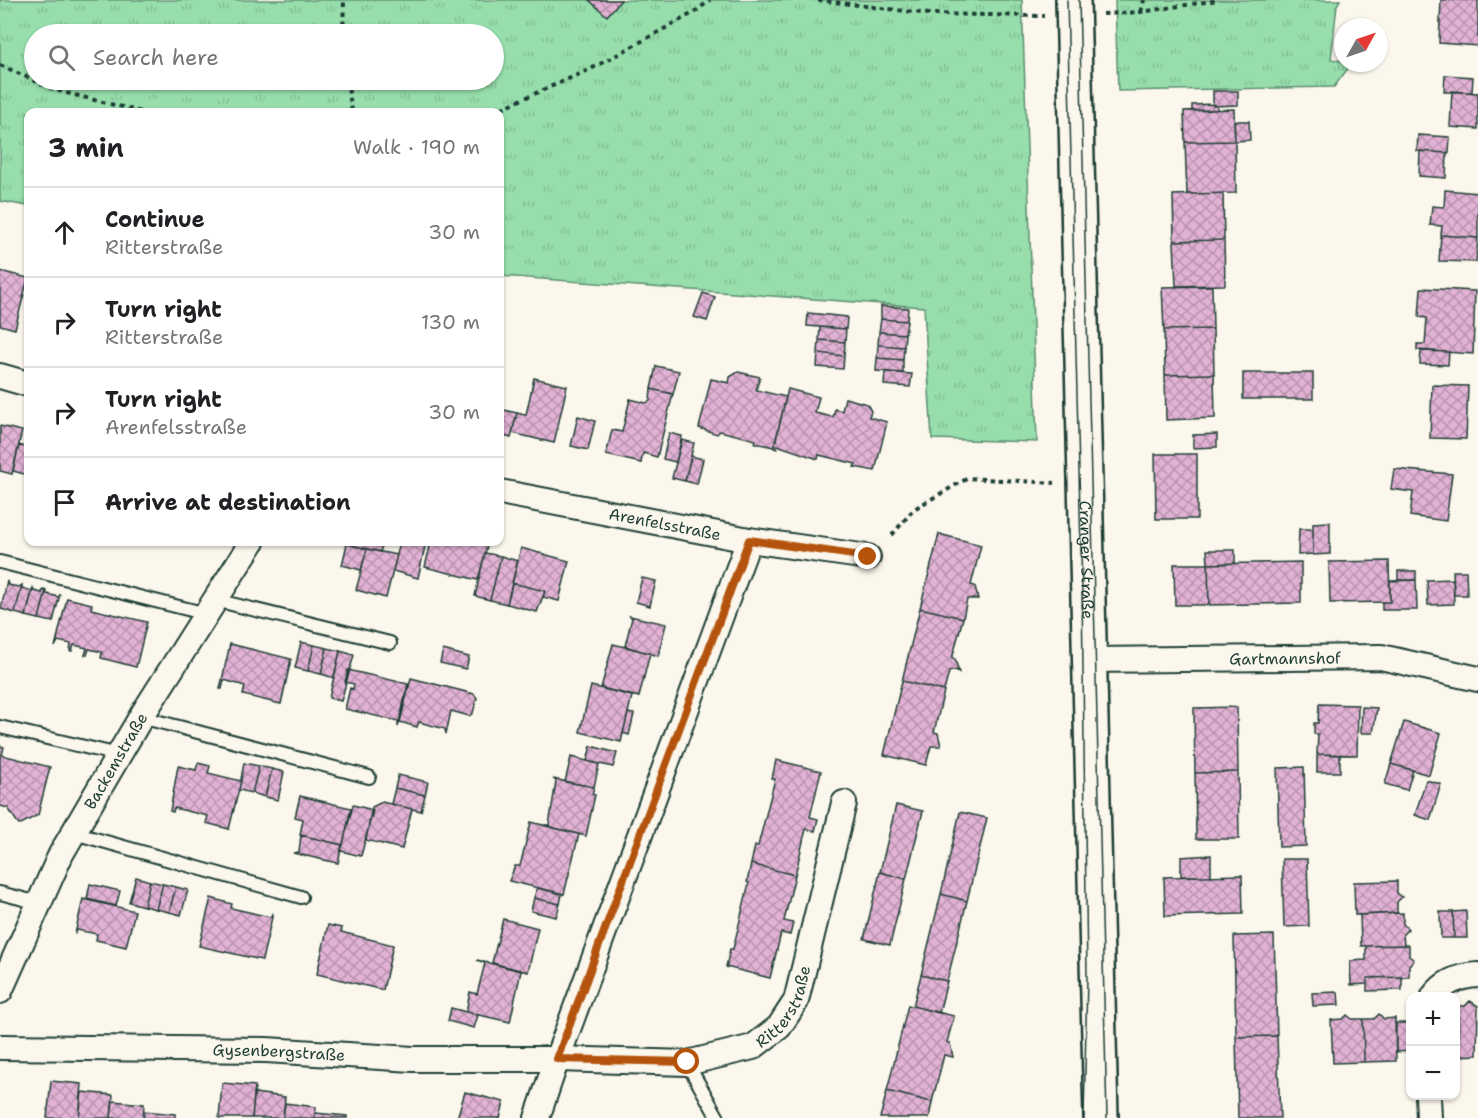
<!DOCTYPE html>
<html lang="en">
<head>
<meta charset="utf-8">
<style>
  body { margin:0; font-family:"Shantell Sans",sans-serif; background:#f6f6f6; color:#202124 }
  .controls { position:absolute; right:18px; bottom:18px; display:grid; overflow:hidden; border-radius:12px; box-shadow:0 2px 4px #0004 }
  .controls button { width:54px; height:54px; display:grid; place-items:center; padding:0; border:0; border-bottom:2px solid #e0e0e0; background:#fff; color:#202124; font:30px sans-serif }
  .compass { position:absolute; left:1334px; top:18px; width:54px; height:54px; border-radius:50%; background:#fff; box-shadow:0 2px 4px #0004; rotate:50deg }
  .stop { position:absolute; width:18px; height:18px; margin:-14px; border:4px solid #b45309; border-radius:50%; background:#fff }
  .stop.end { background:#b45309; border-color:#fff; box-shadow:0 2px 6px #0008 }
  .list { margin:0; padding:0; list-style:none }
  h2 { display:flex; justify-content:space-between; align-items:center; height:78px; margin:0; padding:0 24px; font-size:26px }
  h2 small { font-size:20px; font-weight:400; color:#757577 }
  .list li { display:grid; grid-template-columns:39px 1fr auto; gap:18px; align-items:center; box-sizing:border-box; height:90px; padding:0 24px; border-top:2px solid #e0e0e0 }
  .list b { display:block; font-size:22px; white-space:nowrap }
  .list p { margin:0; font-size:20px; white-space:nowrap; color:#757577 }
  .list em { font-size:20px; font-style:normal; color:#757577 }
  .icon { flex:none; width:33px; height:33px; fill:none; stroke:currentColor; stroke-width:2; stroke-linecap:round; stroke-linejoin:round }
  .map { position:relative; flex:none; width:1478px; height:1118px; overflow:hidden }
  .search { position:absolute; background:#fff; box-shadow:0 2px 4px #0004; left:24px; top:24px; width:480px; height:66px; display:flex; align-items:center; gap:15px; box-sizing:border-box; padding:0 21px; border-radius:33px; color:#757577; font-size:22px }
  .panel { position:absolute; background:#fff; box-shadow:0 2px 4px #0004; left:24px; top:108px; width:480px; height:438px; border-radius:12px }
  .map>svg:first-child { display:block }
  .grass { fill:url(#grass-tufts); stroke:#5b8e70; stroke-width:1.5; fill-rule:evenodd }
  .building { fill:url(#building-cross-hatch); stroke:#1f3d34; stroke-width:1.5 }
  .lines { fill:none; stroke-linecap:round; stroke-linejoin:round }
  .lane-casing { stroke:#1f3d34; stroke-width:16 }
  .street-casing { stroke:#1f3d34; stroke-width:28 }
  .secondary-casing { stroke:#1f3d34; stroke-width:38 }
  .path { stroke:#1f3d34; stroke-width:4; stroke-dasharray:4.5 4.5; stroke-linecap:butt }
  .lane { stroke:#fbf7ec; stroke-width:12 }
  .street { stroke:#fbf7ec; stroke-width:24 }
  .secondary { stroke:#fbf7ec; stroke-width:33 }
  .tram { stroke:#1f3d34; stroke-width:1.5 }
  .route { stroke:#b45309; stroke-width:8 }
  .labels { text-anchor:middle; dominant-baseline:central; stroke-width:4.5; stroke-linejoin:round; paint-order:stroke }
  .street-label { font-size:16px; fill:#1f3d34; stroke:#fbf7ec }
</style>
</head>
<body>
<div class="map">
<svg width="1478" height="1118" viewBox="0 0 1478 1118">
  <defs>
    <pattern id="grass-tufts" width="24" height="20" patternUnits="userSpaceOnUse" patternTransform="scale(1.5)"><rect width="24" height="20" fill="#97deac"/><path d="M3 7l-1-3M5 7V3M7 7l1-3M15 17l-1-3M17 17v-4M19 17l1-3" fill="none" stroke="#82bf95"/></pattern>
    <pattern id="building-cross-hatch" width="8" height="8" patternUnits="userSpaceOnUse" patternTransform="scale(1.5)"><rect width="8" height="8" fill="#e2b2d4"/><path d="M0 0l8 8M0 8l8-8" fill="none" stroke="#b792ad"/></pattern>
  </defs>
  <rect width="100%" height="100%" fill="#fbf7ec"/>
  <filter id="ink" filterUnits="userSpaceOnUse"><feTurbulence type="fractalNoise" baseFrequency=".0167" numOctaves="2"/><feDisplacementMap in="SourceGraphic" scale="12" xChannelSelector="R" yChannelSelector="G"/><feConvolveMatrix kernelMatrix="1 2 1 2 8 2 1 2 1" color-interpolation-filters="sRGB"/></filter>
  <g filter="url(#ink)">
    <!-- grass -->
    <path class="grass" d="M0 0H1022L1037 442 932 439 924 307 500 276V112H28V206L0 201ZM34 34H494V80H34Z
      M1115 0H1340L1337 5 1331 59 1352 63 1334 87 1118 91Z"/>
    <!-- building -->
    <path class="building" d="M589 0H621L607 16Z
      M1441 0H1478V46L1439 43Z
      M1445 75 1473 77 1472 92H1444Z
      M1213 91H1238V105L1213 106Z
      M1452 91 1478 93V129L1450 127Z
      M1213 104 1217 106V110L1192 111V105Z
      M1234 109 1235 141 1185 142 1184 111Z
      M1234 121H1249L1250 140 1235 141Z
      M1418 135 1450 137 1449 153 1417 151Z
      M1235 141 1236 193 1187 194 1185 142Z
      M1420 151 1447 153 1446 178 1419 176Z
      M1445 190 1478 193V238L1441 235 1442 226 1430 225 1432 206 1444 207Z
      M1223 193 1224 240 1174 241 1173 195Z
      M1441 235 1478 238 1476 262 1439 261Z
      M1224 240 1225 285 1176 286 1174 241Z
      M0 271 28 278 15 329 0 325Z
      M1212 286 1213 329 1164 330 1162 287Z
      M1421 288 1475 291 1473 354 1417 350V344H1425L1427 318 1419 317Z
      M703 293 715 297 707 321 694 317Z
      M881 306 908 308 907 321 881 319Z
      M808 313 847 317 846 329 807 326Z
      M881 319 907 321 905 334 879 332Z
      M820 327 846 329 845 342 819 340Z
      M1213 329 1214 374 1165 375 1164 330Z
      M879 332 905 334 904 347 878 345Z
      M819 340 845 342 844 356 818 353Z
      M878 345 904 347 903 360 877 358Z
      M1421 351 1449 352 1448 365 1420 364Z
      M818 353 844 356 843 369 817 367Z
      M877 358 903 360V373L876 371Z
      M656 366 679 371 673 394 651 389Z
      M738 372 760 377 756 390 786 397 774 447 755 443 756 440 720 431 717 434 699 428 711 379 729 383 730 377Z
      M885 372 912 374 910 387 884 385Z
      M1243 373H1313V399H1243Z
      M1214 374 1215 418 1166 420 1165 375Z
      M534 378 567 386 554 443 512 433 517 413 526 415Z
      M1432 385 1468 386 1466 439 1430 438Z
      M651 389 673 394 657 457 643 453 641 463 606 455 612 430 622 432 630 399 646 403 650 401Z
      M788 389 819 397 815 413 833 417 835 409 842 411 845 398 867 404 871 411 869 417 887 422 875 471 854 467 856 464 819 455 818 459 777 445V449L774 448Z
      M500 409 517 413 511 438 500 435Z
      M578 416 595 421 588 450 571 446Z
      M0 426 22 431 12 474 0 471Z
      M669 433 682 436 676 462 663 459Z
      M1217 434V447L1193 448V435Z
      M682 440 694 443 685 481 672 478Z
      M19 445 28 448V475L13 471Z
      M1155 454H1197V519H1156Z
      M691 456 703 459 697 484 685 481Z
      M1394 469 1452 474 1446 521 1410 516 1413 492 1391 489Z
      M1330 522V554L1313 555V523Z
      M1299 529H1313V554L1298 555Z
      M939 534 981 545 971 585 975 586 978 599H967L963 618 920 608Z
      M339 542H383L380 552Z
      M400 542H426L418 578 393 571Z
      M431 542H488L478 580 425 567Z
      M347 544 367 549 361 570 342 565Z
      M521 548 569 561 559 601 543 597 545 591 512 583Z
      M367 549 397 555 386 598 356 590Z
      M1207 550H1235V563L1208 564Z
      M485 553 501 556 490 600 475 596Z
      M501 556 518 561 507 604 490 600Z
      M1389 561 1390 602 1330 603 1329 562Z
      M1301 562V603L1209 605 1208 564Z
      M1174 564H1208L1209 605H1175Z
      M1398 571H1416V580H1398Z
      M1453 571H1466L1467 595H1454Z
      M642 578 656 581 650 606 636 602Z
      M1453 579 1454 604 1428 605 1427 580Z
      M1416 580 1417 610H1382V602H1390V581Z
      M7 581 8 585 19 587 22 585 15 613 1 609Z
      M512 583 545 591 537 612 507 604Z
      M22 585V588L32 591 26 616 15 613Z
      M33 588 34 591 42 593 43 590 46 591 39 619 26 616Z
      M46 591 47 594 59 597 60 594 53 622 39 619Z
      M67 598 92 604 91 609 147 622 136 667 101 658 102 652 89 649 87 655H85L87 648 74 645 72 651H70L71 644 58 641 55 647Z
      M920 608 963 618 952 659H955L959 673 956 670 949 672 944 691 902 681Z
      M630 616 666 624 658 656 625 646 632 618Z
      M301 642 314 645 308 671 295 668Z
      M230 644 291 659 281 704 243 695 245 686 224 680 222 689H220Z
      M613 644 650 653 639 697 601 688Z
      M314 645 327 648 321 674 308 671Z
      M327 648 340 651 334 678 321 674Z
      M443 650 469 657 466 669 440 663Z
      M340 651 354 655 341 701 329 698Z
      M348 670 408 684 398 727V721L345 709 350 688 353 689 354 684 345 682Z
      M411 678 474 694 477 698 473 713 469 716 451 711 446 734 445 729 419 722 417 727 400 722Z
      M902 681 944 691 934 732 938 733 941 746H931L926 765 884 755Z
      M591 686 632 696 621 742 580 732Z
      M1319 704 1358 705 1357 755 1317 754 1318 734H1314V723H1318Z
      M1237 707 1238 772 1195 773 1194 708Z
      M1362 707 1377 708 1373 733H1361Z
      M628 713 634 714 629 735 623 733Z
      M1404 722 1441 733 1429 775 1391 764Z
      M0 746 4 747 2 755 50 767 38 815 19 825 8 808 0 806Z
      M591 746 617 753 613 767 587 761Z
      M1317 754 1340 755V772H1317Z
      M571 757 599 764 594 787 565 782Z
      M776 760 821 771 810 817 818 819 815 831 806 829 795 875 751 864 755 846H758L775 779H772Z
      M198 763 210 766 208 773 241 781 229 829 206 823 208 816 174 808 173 812 170 811 178 766 196 770Z
      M244 763 259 766 252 793 239 790Z
      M1391 764 1413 770 1407 790 1385 784Z
      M259 766 272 769 265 797 252 793Z
      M1304 767 1306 846 1279 847 1277 768Z
      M272 769 284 772 278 800 265 797Z
      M1238 772 1239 839H1196L1195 773Z
      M398 775 428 782 425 795 395 788Z
      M553 779 594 787 592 794 595 795 586 836 542 825H549L556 781Z
      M1426 780 1441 784 1430 820 1415 815Z
      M395 788 425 795 421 811 391 804Z
      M300 796 351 808 343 845 300 835 303 819 295 817Z
      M382 802 412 809 402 849 366 840 372 807Z
      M353 805 373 810 361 856 341 851Z
      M896 805 923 811 906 879 880 872Z
      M960 812 987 818 967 901 941 894Z
      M531 822 579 834 564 894 509 881 515 866H520Z
      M301 835 342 845 338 863 293 853 299 852Z
      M1211 855V876H1181V857Z
      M1282 859H1307L1309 926 1284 927Z
      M751 864 795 875 784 921 793 923 790 935 781 933 770 978 726 967 730 949H733L749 883 747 882Z
      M880 872 906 879 890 945 864 939Z
      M1242 875 1243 914 1165 916 1164 877Z
      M136 877 150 881 144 906 129 902Z
      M150 881 163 884 156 909 144 906Z
      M1397 881V893L1402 897 1397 902V913L1355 915 1354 882Z
      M90 884 120 891 116 906 87 899Z
      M163 884 176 887 169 912 156 909Z
      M176 887 188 890 181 915 169 912Z
      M537 888 562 894 560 904 534 898Z
      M941 894 967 901 947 981 921 975Z
      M211 898 232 904 231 908 270 917 273 913 262 960 199 946Z
      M534 898 560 904 556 917 531 911Z
      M83 899 135 911 126 947 96 940 97 934 77 930 75 934Z
      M1466 911 1467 938H1454L1453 912Z
      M1440 912H1453L1454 938H1441Z
      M1403 913V924L1408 929 1403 934 1404 945 1361 946 1360 915Z
      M503 919 538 928 528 972 492 963Z
      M328 925 342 928 341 932 393 945 383 990 317 974Z
      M1274 935 1277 1036 1236 1037 1234 936Z
      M1409 945V956L1414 960 1409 965V977L1367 978V984L1351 985 1350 961 1366 960V946H1361Z
      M477 960 521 971 510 1022 466 1012 470 992 477 994 485 963Z
      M921 975 947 981 939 1013 913 1006Z
      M1402 977V990L1367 991V978Z
      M1338 992 1339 1005 1313 1006 1312 993Z
      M1470 1001 1478 1006 1477 1055 1459 1056 1458 1006H1465Z
      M908 1005 954 1016 947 1042 950 1043 953 1057 944 1055 932 1102 887 1091Z
      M451 1008 478 1015 474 1028 448 1021Z
      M1379 1014 1384 1019 1395 1018 1396 1061 1364 1062 1363 1019H1374Z
      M1347 1015 1352 1019H1363L1364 1062 1333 1063 1331 1020 1343 1019Z
      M1396 1023H1409V1051L1396 1052Z
      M1277 1036 1280 1118H1238L1236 1037Z
      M51 1081 82 1084 79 1118H47Z
      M222 1083 255 1086 252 1118H219Z
      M887 1091 932 1102 929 1118H880Z
      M82 1092 113 1095 111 1118H79Z
      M465 1092 504 1102 500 1118H457Z
      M254 1093 285 1097 283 1118H252Z
      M113 1101 144 1104 143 1118H111Z
      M285 1103 316 1107 315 1118H283Z
      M144 1111 175 1114V1118H143Z
      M315 1113 347 1116V1118H315Z"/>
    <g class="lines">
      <defs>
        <path id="lane" d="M0 562 207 614
          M215 600 390 643
          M141 717 369 777
          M0 727 119 755
          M74 833 301 897
          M0 893 39 903
          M687 1063 718 1118"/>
        <g id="street">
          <path d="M0 376 28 384"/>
          <path id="s1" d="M500 492 749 540 868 557"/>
          <path id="s2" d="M1090 660 1381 657 1478 679"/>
          <path id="s3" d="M0 991 61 854 141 717 252 542"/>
          <path d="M1434 996C1444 982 1461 976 1478 975"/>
          <path id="s4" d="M0 1047 266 1050 413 1059H557L687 1063 753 1047 779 1027 796 1001 844 803"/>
          <path d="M1428 1096 1429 1118"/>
          <path d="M537 1118 557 1059 749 540"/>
        </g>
        <g id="secondary">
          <path id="s5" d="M1073 0 1101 1118"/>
        </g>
      </defs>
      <!-- lane casing -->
      <use href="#lane" class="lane-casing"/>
      <!-- street casing -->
      <use href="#street" class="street-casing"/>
      <!-- secondary casing -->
      <use href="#secondary" class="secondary-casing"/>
      <!-- path -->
      <path class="path" d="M818 0 929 14 1044 16
        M1141 12 1144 0
        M1103 14 1141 12 1218 0
        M343 34 344 0
        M0 65 55 90 142 112
        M347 80 352 112
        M493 112 591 69 695 12 710 0
        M892 535 914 509 968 478 1054 483"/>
      <!-- lane -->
      <use href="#lane" class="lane"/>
      <!-- street -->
      <use href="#street" class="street"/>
      <!-- secondary -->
      <use href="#secondary" class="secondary"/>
      <!-- tram -->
      <path class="tram" d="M1067 0 1082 590 1087 977 1084 1118
        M1079 0 1107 1118"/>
    </g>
  </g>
  <g class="lines" filter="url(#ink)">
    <!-- route -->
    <path class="route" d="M687 1062 557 1059 749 540 868 557"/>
  </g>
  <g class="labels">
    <!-- street labels -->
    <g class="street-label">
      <text stroke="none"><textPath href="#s1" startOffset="168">Arenfelsstraße</textPath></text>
      <text stroke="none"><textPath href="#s5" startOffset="560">Cranger Straße</textPath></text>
      <text stroke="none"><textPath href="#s2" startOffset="195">Gartmannshof</textPath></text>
      <text stroke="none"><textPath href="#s3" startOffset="258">Backemstraße</textPath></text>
      <text stroke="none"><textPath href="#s4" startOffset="808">Ritterstraße</textPath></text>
      <text stroke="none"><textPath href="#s4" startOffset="279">Gysenbergstraße</textPath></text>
    </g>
  </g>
</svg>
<div class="controls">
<button>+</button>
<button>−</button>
</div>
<svg class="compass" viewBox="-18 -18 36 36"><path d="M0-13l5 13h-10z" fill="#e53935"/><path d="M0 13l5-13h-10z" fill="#757577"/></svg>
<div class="stop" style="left:687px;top:1062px"></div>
<div class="stop end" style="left:868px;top:557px"></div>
<div class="search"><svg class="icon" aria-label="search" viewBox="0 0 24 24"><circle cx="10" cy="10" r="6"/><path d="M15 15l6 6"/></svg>Search here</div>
<section class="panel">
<h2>3 min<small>Walk · 190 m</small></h2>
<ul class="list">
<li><svg class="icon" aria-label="ahead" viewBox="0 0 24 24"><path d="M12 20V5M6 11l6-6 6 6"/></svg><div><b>Continue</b><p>Ritterstraße</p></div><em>30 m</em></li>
<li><svg class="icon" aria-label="right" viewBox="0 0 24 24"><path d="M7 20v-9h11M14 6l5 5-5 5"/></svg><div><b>Turn right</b><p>Ritterstraße</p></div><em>130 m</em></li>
<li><svg class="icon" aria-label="right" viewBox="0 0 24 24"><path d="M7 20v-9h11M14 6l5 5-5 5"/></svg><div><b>Turn right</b><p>Arenfelsstraße</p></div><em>30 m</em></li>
<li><svg class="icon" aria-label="arrive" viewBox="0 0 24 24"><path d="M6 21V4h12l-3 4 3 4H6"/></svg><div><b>Arrive at destination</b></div></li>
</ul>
</section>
</div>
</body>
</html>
